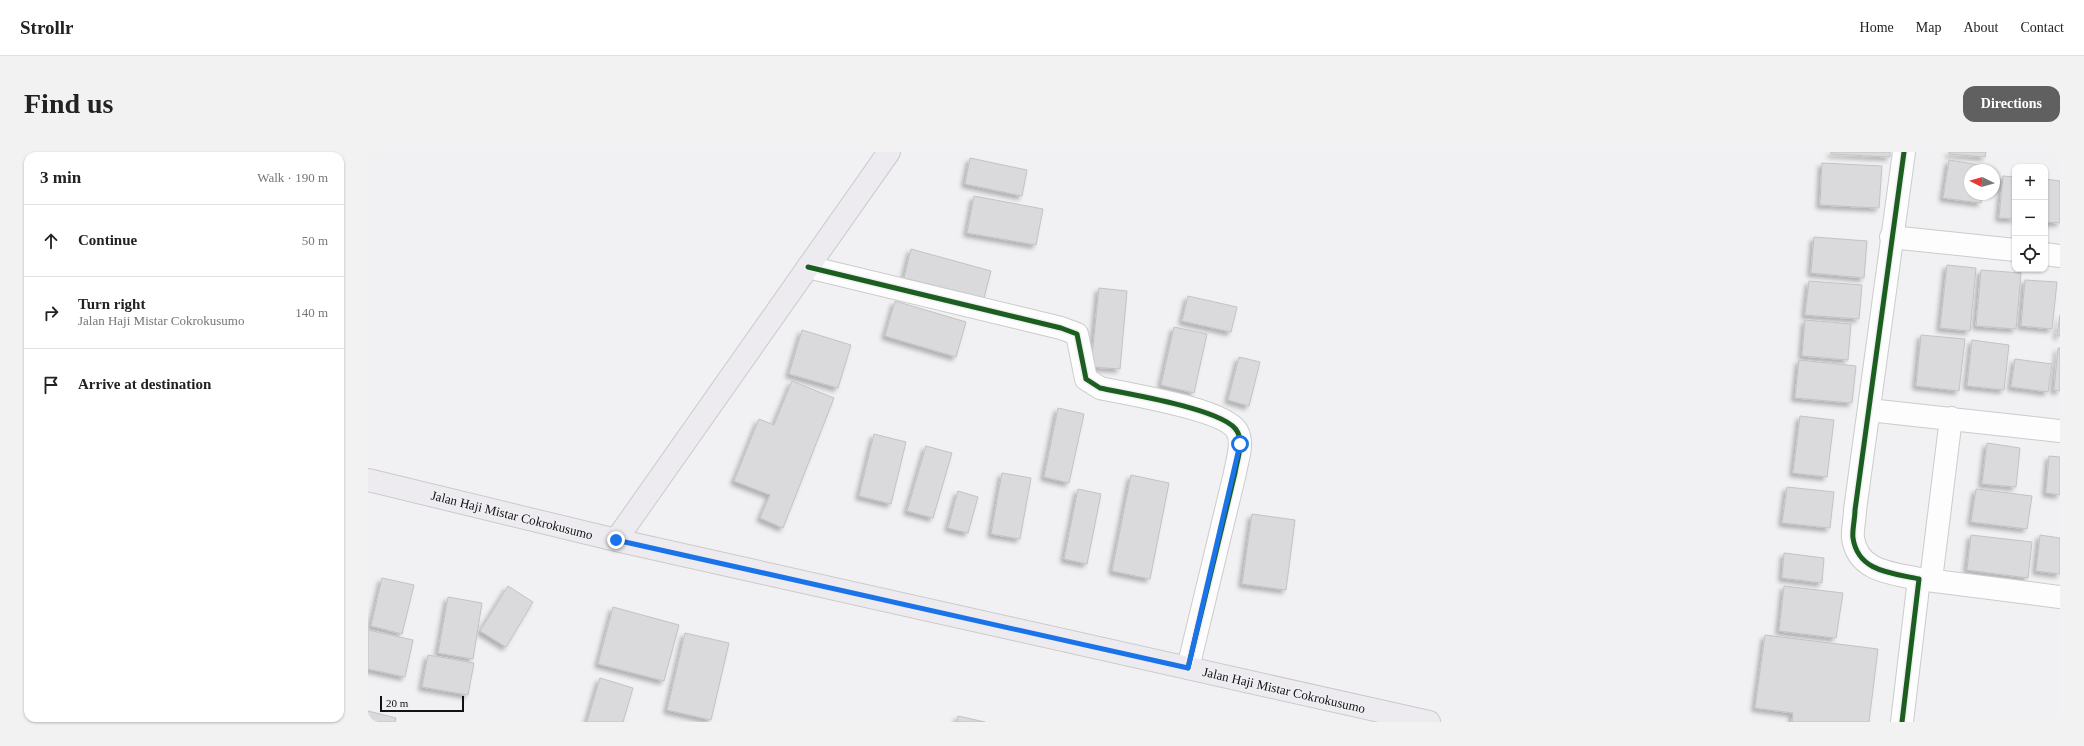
<!DOCTYPE html>
<html lang="en">
<head>
<meta charset="utf-8">
<style>
  body { margin:0; font-family:"Times New Roman",serif; background:#f2f2f2; color:#222 }
  .controls { position:absolute; right:12px; top:12px; display:grid; overflow:hidden; border-radius:8px; box-shadow:0 1px 3px #0004 }
  .controls button { width:36px; height:36px; display:grid; place-items:center; padding:0; border:0; border-bottom:1px solid #e0e0e0; background:#fff; color:#222; font:20px sans-serif }
  .compass { position:absolute; left:1596px; top:12px; width:36px; height:36px; border-radius:50%; background:#fff; box-shadow:0 1px 3px #0004; rotate:275deg }
  .scale { position:absolute; left:12px; bottom:10px; width:84px; box-sizing:border-box; padding-left:4px; border:2px solid #121213; border-top:0; font-size:11px; line-height:14px; white-space:nowrap; color:#121213; -webkit-text-stroke:3px #f0eff3; paint-order:stroke }
  .stop { position:absolute; width:12px; height:12px; margin:-9px; border:3px solid #1a73e8; border-radius:50%; background:#fff }
  .stop.end { background:#1a73e8; border-color:#fff; box-shadow:0 1px 4px #0008 }
  .list { margin:0; padding:0; list-style:none }
  h2 { display:flex; justify-content:space-between; align-items:center; height:52px; margin:0; padding:0 16px; font-size:17px }
  h2 small { font-size:13px; font-weight:400; color:#767676 }
  .list li { display:grid; grid-template-columns:26px 1fr auto; gap:12px; align-items:center; box-sizing:border-box; height:72px; padding:0 16px; border-top:1px solid #e0e0e0 }
  .list b { display:block; font-size:15px; white-space:nowrap }
  .list p { margin:0; font-size:13px; white-space:nowrap; color:#767676 }
  .list em { font-size:13px; font-style:normal; color:#767676 }
  .icon { flex:none; width:22px; height:22px; fill:none; stroke:currentColor; stroke-width:2; stroke-linecap:round; stroke-linejoin:round }
  .map { position:relative; flex:none; width:1692px; height:570px; overflow:hidden; border-radius:12px }
  header { display:flex; align-items:center; gap:24px; box-sizing:border-box; height:56px; padding:0 20px; background:#fff; border-bottom:1px solid #e0e0e0 }
  header strong { font-size:19px }
  nav { display:flex; gap:22px; margin-inline-start:auto; font-size:14px }
  .intro { display:flex; align-items:center; justify-content:space-between; box-sizing:border-box; height:96px; padding:0 24px }
  h1 { margin:0; font-size:28px }
  .button { padding:10px 18px; border-radius:12px; background:#606061; color:#fff; font-size:14px; font-weight:700 }
  main { display:flex; gap:24px; padding:0 24px }
  aside { flex:1; background:#fff; border-radius:12px; box-shadow:0 1px 3px #0004 }
  .map>svg:first-child { display:block }
  .building { fill:#dad9db; stroke:#c3c2c4; filter:url(#shadow) }
  .lines { fill:none; stroke-linecap:round; stroke-linejoin:round }
  .minor-casing { stroke:#cccbcd; stroke-width:24 }
  .major-casing { stroke:#cbcacb; stroke-width:24 }
  .minor { stroke:#fdfdfd; stroke-width:22 }
  .major { stroke:#edebef; stroke-width:22 }
  .cycleway-casing { stroke:#f0eff3; stroke-width:8 }
  .cycleway { stroke:#1b5e20; stroke-width:5 }
  .route { stroke:#1a73e8; stroke-width:5 }
  .labels { text-anchor:middle; dominant-baseline:central; stroke-width:3; stroke-linejoin:round; paint-order:stroke }
  .street-label { font-size:13px; fill:#121213; stroke:#f0eff3 }
</style>
</head>
<body>
<header>
<strong>Strollr</strong>
<nav><a>Home</a><a>Map</a><a>About</a><a>Contact</a></nav>
</header>
<div class="intro"><h1>Find us</h1><a class="button">Directions</a></div>
<main>
<aside>
<h2>3 min<small>Walk · 190 m</small></h2>
<ul class="list">
<li><svg class="icon" aria-label="ahead" viewBox="0 0 24 24"><path d="M12 20V5M6 11l6-6 6 6"/></svg><div><b>Continue</b></div><em>50 m</em></li>
<li><svg class="icon" aria-label="right" viewBox="0 0 24 24"><path d="M7 20v-9h11M14 6l5 5-5 5"/></svg><div><b>Turn right</b><p>Jalan Haji Mistar Cokrokusumo</p></div><em>140 m</em></li>
<li><svg class="icon" aria-label="arrive" viewBox="0 0 24 24"><path d="M6 21V4h12l-3 4 3 4H6"/></svg><div><b>Arrive at destination</b></div></li>
</ul>
</aside>
<div class="map">
<svg width="1692" height="570" viewBox="0 0 1692 570">
  <defs>
    <filter id="shadow"><feDropShadow dx="-3.5" dy="3.5" stdDeviation="2" flood-color="#0004"/></filter>
  </defs>
  <rect width="100%" height="100%" fill="#f1f0f2"/>
  <!-- building -->
  <path class="building" d="M1463 0H1522V5L1463 2Z
    M1581 0H1618L1617 5 1581 2Z
    M602 6 659 18 654 44 597 32Z
    M1581 8 1618 14V18H1602V42H1614L1613 51 1575 46Z
    M1454 11 1514 14 1511 56 1452 53Z
    M1635 24 1647 25V67L1631 66Z
    M1677 27 1692 29V71L1677 70Z
    M606 44 675 57 668 93 599 81Z
    M1446 85 1499 89 1496 126 1443 121Z
    M543 97 623 119 616 146 536 126Z
    M1579 113 1608 116 1602 179 1572 176Z
    M1613 118 1653 121 1648 177 1608 174Z
    M1657 128 1689 130 1684 177 1653 174Z
    M1441 129 1494 133 1491 167 1437 163Z
    M731 136 759 139 752 217 723 215Z
    M820 144 869 155 863 180 814 169Z
    M527 149 598 170 588 205 517 184Z
    M1692 163V184H1689Z
    M1437 168 1483 172 1480 208 1434 204Z
    M806 175 839 182 826 241 793 233Z
    M434 178 483 193 470 236 421 222Z
    M1553 183 1597 187 1591 239 1548 234Z
    M1604 188 1641 193 1636 238 1599 234Z
    M1690 196H1692V239L1686 238Z
    M871 205 892 210 881 254 860 248Z
    M1647 207 1684 212 1680 240 1643 235Z
    M1431 208 1488 214 1484 251 1427 246Z
    M424 229 466 246 415 376 392 366 402 343 366 329 391 267 406 273Z
    M690 256 716 262 701 331 676 325Z
    M1432 264 1466 268 1459 325 1425 321Z
    M506 282 538 290 523 352 491 344Z
    M1619 291 1652 296 1648 335 1614 332Z
    M558 294 584 301 565 366 539 359Z
    M1681 304 1692 305V343L1678 341Z
    M634 321 663 326 652 387 623 382Z
    M763 323 801 331 782 427 744 419Z
    M1419 335 1466 340 1462 376 1414 371Z
    M710 337 733 342 719 412 696 407Z
    M1608 337 1664 344 1659 377 1603 370Z
    M590 339 610 345 600 381 580 376Z
    M884 362 927 368 918 438 874 432Z
    M1603 383 1664 390 1660 426 1599 418Z
    M1672 383 1692 386V422L1668 419Z
    M1416 401 1456 406 1454 431 1414 426Z
    M14 426 46 433 34 482 3 474Z
    M140 434 165 450 138 495 112 479Z
    M1416 434 1475 441 1468 486 1411 479Z
    M80 445 114 451 105 507 70 501Z
    M245 455 311 473 296 529 230 512Z
    M0 478 45 488 37 525 0 517Z
    M317 481 361 491 343 568 299 558Z
    M1397 483 1510 497 1501 570H1424L1425 561 1387 556Z
    M60 503 106 511 100 543 54 535Z
    M232 526 265 536 255 570H219Z
    M0 559 28 566 27 570H0Z
    M590 564 617 570H589Z"/>
  <g class="lines">
    <defs>
      <path id="minor" d="M1523 85 1647 98
        M1677 102 1692 104
        M440 115 693 176 709 182 718 227 732 236C759 242 857 257 869 279 876 291 869 308 867 321L820 516
        M1501 258 1692 279
        M1551 427 1692 445
        M1563 428 1583 266
        M1534 570 1551 427C1524 421 1490 420 1485 386 1484 378 1487 367 1487 358L1536 0"/>
      <path id="major" d="M0 328 248 388 1061 570
        M248 388 521 0"/>
    </defs>
    <!-- minor casing -->
    <use href="#minor" class="minor-casing"/>
    <!-- major casing -->
    <use href="#major" class="major-casing"/>
    <!-- minor -->
    <use href="#minor" class="minor"/>
    <!-- major -->
    <use href="#major" class="major"/>
    <defs>
      <path id="cycleway" d="M440 115 693 176 709 182 718 227 732 236C759 242 857 257 869 279 876 291 869 308 867 321L820 516
        M1534 570 1551 427C1524 421 1490 420 1485 386 1484 378 1487 367 1487 358L1536 0"/>
    </defs>
    <!-- cycleway casing -->
    <use href="#cycleway" class="cycleway-casing"/>
    <!-- cycleway -->
    <use href="#cycleway" class="cycleway"/>
  </g>
  <g class="lines">
    <!-- route -->
    <path class="route" d="M248 388 820 516 872 292"/>
  </g>
  <g class="labels">
    <!-- street labels -->
    <g class="street-label">
      <text transform="translate(144 363) rotate(14)">Jalan Haji Mistar Cokrokusumo</text>
      <text transform="translate(916 538) rotate(13)">Jalan Haji Mistar Cokrokusumo</text>
    </g>
  </g>
</svg>
<div class="controls">
<button>+</button>
<button>−</button>
<button><svg class="icon" aria-label="locate" viewBox="0 0 24 24"><circle cx="12" cy="12" r="6"/><path d="M12 2v4M12 18v4M2 12h4M18 12h4"/></svg></button>
</div>
<svg class="compass" viewBox="-18 -18 36 36"><path d="M0-13l5 13h-10z" fill="#e53935"/><path d="M0 13l5-13h-10z" fill="#767676"/></svg>
<div class="scale">20 m</div>
<div class="stop" style="left:872px;top:292px"></div>
<div class="stop end" style="left:248px;top:388px"></div>
</div>
</main>
</body>
</html>
